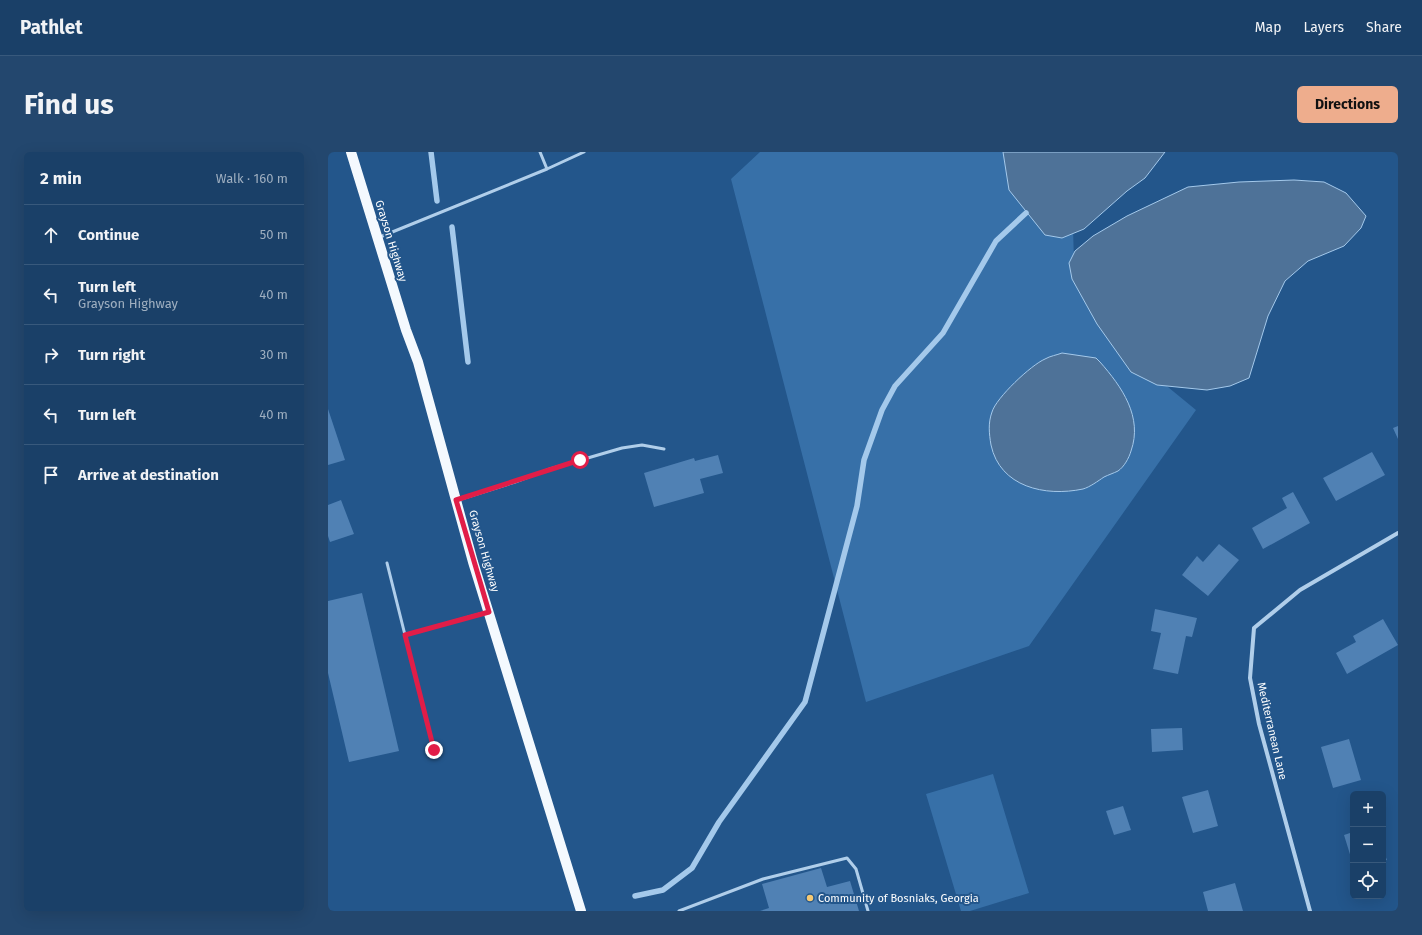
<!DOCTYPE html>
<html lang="en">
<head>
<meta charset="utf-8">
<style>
  body { margin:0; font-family:"Fira Sans",sans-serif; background:#23476e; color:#f1f3f6 }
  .controls { position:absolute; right:12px; bottom:12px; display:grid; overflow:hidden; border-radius:6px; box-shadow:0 4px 16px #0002 }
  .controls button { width:36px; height:36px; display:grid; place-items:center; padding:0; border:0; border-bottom:1px solid #38597c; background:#1a4068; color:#f1f3f6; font:20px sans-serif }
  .stop { position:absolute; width:12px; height:12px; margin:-9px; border:3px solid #e11d48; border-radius:50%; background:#fff }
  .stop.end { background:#e11d48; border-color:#fff; box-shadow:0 1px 4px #0008 }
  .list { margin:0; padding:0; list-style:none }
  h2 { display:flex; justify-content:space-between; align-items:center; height:52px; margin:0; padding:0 16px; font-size:17px }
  h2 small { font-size:13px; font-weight:400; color:#9fafc0 }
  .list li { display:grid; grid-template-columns:26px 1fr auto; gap:12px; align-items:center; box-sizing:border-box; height:60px; padding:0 16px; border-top:1px solid #38597c }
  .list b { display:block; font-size:15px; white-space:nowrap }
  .list p { margin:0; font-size:13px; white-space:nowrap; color:#9fafc0 }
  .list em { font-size:13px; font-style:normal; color:#9fafc0 }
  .icon { flex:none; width:22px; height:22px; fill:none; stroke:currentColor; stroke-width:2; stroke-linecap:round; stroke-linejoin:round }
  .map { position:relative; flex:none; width:1070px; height:759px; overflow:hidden; border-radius:6px }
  header { display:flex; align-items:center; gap:24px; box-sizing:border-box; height:56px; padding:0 20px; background:#1a4068; border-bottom:1px solid #38597c }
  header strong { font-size:19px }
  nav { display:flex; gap:22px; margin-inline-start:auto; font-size:14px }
  .intro { display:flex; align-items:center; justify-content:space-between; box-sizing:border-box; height:96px; padding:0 24px }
  h1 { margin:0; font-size:28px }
  .button { padding:10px 18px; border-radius:6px; background:#eead8d; color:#111; font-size:14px; font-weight:700 }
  main { display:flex; gap:24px; padding:0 24px }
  aside { flex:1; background:#1a4068; border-radius:6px; box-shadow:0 4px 16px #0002 }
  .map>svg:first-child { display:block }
  .green { fill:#3770a8 }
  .water { fill:#4e7298; stroke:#a4c9eb }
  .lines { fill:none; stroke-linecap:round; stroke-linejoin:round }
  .stream { stroke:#a4c9eb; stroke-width:5.5 }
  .building { fill:#5081b4 }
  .lane { stroke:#b0ceea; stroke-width:3 }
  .street { stroke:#b0ceea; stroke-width:4 }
  .primary { stroke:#f4f9fe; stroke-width:10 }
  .route { stroke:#e11d48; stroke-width:5 }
  .poi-dot { fill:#f6c973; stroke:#23568b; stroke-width:1.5 }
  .labels { text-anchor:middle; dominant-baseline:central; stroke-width:4; stroke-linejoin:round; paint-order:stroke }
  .street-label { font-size:11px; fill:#fff; stroke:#23568b }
  .poi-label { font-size:11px; fill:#fff; stroke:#23568b; text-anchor:start }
</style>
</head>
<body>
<header>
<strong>Pathlet</strong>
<nav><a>Map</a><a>Layers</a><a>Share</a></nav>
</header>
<div class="intro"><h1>Find us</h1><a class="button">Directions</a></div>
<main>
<aside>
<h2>2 min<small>Walk · 160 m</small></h2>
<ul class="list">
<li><svg class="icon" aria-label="ahead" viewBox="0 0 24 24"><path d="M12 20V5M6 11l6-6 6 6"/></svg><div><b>Continue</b></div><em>50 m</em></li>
<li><svg class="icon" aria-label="left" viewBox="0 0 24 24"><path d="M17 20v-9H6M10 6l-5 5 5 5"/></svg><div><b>Turn left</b><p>Grayson Highway</p></div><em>40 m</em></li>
<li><svg class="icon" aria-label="right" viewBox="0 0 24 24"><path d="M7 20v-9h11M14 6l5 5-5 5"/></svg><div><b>Turn right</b></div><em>30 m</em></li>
<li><svg class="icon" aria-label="left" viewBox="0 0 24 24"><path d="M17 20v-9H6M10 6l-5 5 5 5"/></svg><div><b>Turn left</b></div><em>40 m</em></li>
<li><svg class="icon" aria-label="arrive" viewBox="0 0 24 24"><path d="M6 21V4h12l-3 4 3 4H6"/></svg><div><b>Arrive at destination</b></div></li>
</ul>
</aside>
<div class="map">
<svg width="1070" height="759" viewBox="0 0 1070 759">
  <rect width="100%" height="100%" fill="#23568b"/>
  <!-- green -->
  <path class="green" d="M432 0H692L745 75 746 110 785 190 868 258 701 494 538 550 403 27Z
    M665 622 701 741 642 759H633L598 642Z"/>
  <!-- water -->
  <path class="water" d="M675 0H837L817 26 799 39 756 77 734 86 717 83 681 38Z
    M966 28 996 30 1018 41 1038 64 1033 76 1016 94 980 109 957 129 940 164 921 226 902 234 879 238 829 233 803 220 769 172 744 127 741 111 747 99 765 84 799 64 860 35 911 30Z
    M734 201 768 206 772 210C794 235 815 265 803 299 801 306 796 315 790 319 786 321 780 323 776 325 770 329 762 335 755 337 717 345 672 335 663 293 661 281 660 271 664 260 668 246 703 213 717 207 722 204 729 203 734 201Z"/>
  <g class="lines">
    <!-- stream -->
    <path class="stream" d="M103 0 109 49
      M124 75 140 210
      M307 744 335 738 364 716 391 670 477 550 529 354 536 308 554 258 567 234 615 181 668 89 698 61"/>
  </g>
  <!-- building -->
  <path class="building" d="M0 257 17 308 0 313Z
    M1070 274V287L1065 276Z
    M1044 300 1057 323 1008 349 995 326Z
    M390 303 395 321 372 327 376 341 326 355 316 321 366 306 367 309Z
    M965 340 982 371 935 397 924 376 959 356 954 346Z
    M13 348 26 382 2 390 0 384V353Z
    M891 392 911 408 880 444 854 423 869 404 875 410Z
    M34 441 71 599 21 610 0 521V449Z
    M827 457 869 466 864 485 858 484 850 522 825 517 833 481 823 479Z
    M1055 467 1070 493 1019 522 1008 501 1028 490 1025 484Z
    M854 576 855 598 824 600 823 577Z
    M1021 587 1033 628 1005 636 993 595Z
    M880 638 890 674 865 681 854 645Z
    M795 654 803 678 786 683 778 659Z
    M1025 680V712L1016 683Z
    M1055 698 1059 708 1055 709Z
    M493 716 499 735 522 729 531 759H432L441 756 434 732Z
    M907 731 915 759H880L875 740Z"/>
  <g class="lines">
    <!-- lane -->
    <path class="lane" d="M212 0 219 17
      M52 85 219 17 256 0
      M130 348 187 330 222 317 294 296 314 293 336 297
      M59 411 77 483 159 460
      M77 483 106 598
      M351 759 435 727 519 706 528 717 540 759"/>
    <!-- street -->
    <path class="street" d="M982 759 931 572 922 526 926 476 972 438 1070 381"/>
    <!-- primary -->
    <path class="primary" d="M23 0 78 178 90 210 145 410 253 759"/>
  </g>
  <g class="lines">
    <!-- route -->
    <path class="route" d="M106 598 77 483 161 460 128 348 252 308"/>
  </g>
  <!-- markers -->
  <circle class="poi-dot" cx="482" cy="746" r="4"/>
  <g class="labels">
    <!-- street labels -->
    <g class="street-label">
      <text transform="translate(63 89) rotate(73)">Grayson Highway</text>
      <text transform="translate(156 399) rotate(74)">Grayson Highway</text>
      <text transform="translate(944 579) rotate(77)">Mediterranean Lane</text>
    </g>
    <!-- poi labels -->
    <g class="poi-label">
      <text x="490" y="746">Community of Bosniaks, Georgia</text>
    </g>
  </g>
</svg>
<div class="controls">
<button>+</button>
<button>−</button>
<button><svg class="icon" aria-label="locate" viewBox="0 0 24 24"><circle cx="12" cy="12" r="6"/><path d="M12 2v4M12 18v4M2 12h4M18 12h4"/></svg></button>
</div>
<div class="stop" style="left:252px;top:308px"></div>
<div class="stop end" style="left:106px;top:598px"></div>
</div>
</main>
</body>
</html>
